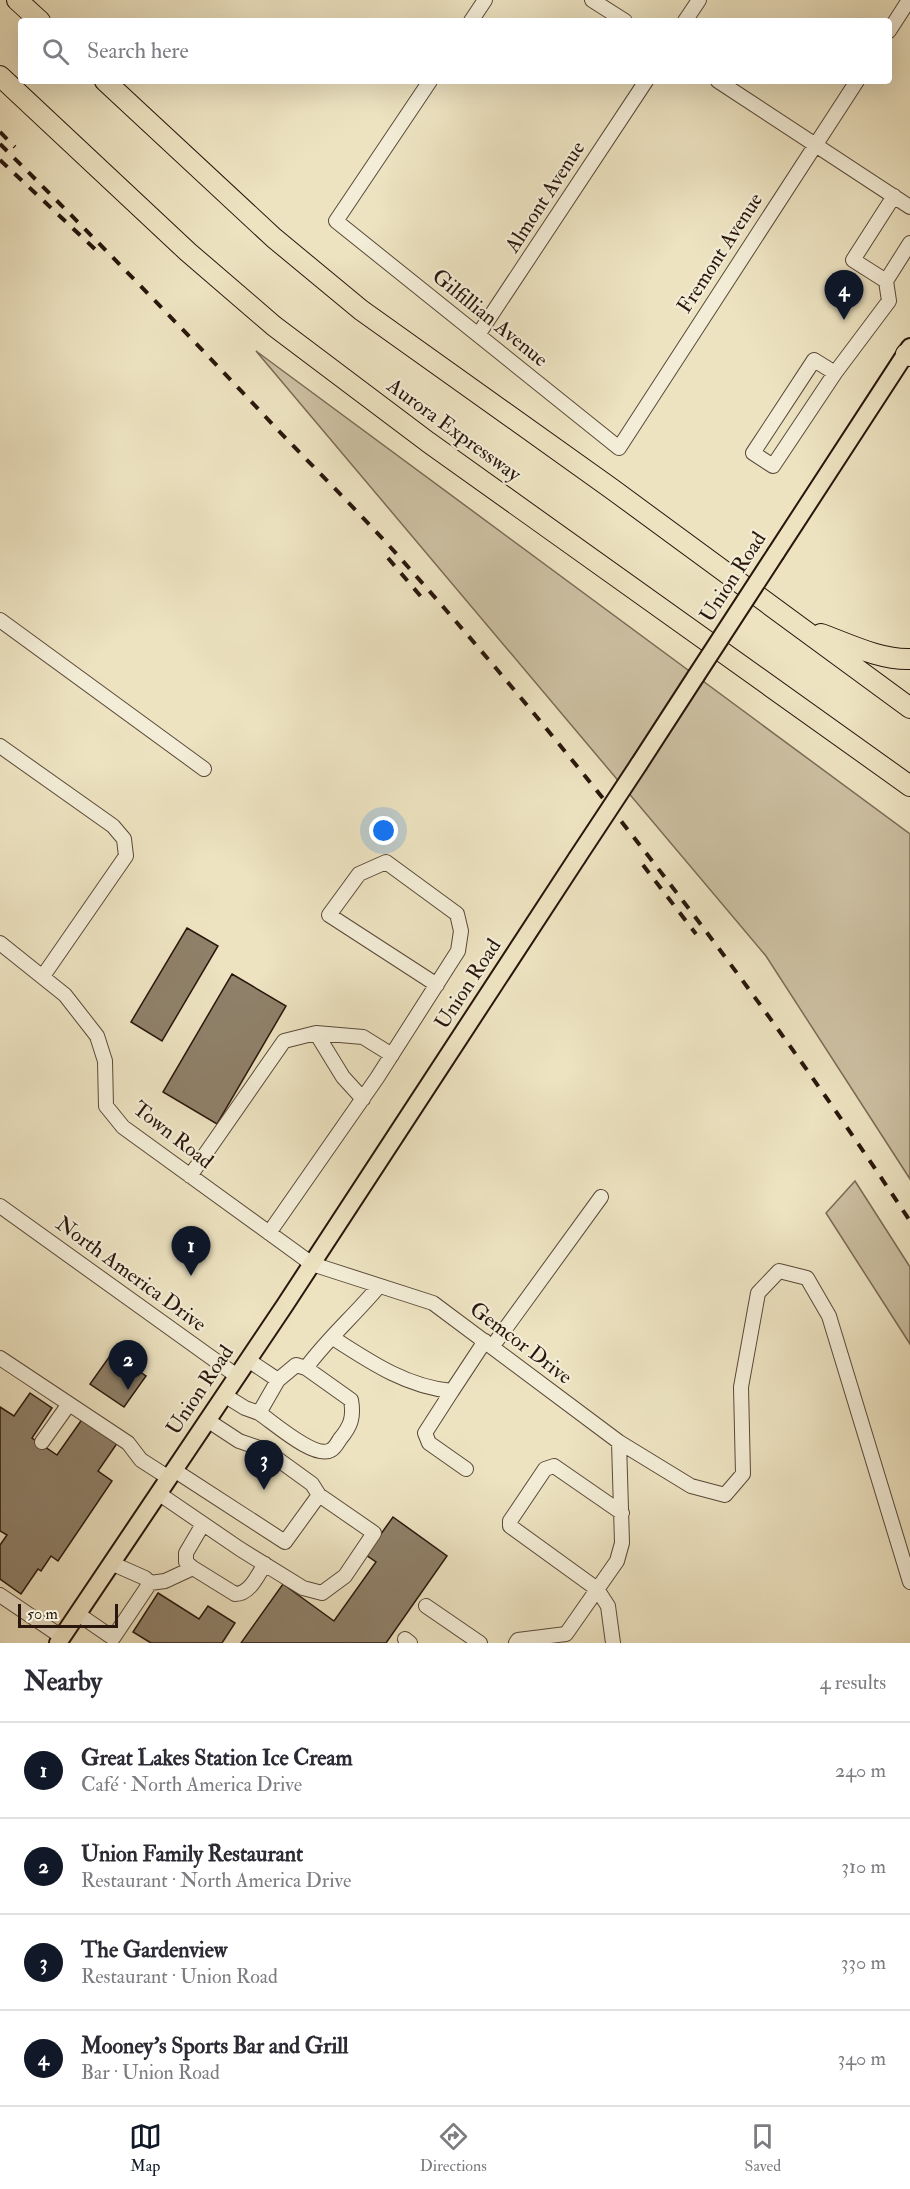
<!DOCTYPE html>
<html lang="en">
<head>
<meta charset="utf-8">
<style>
  body { margin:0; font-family:"IM FELL Double Pica",serif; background:#f7f7f7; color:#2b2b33 }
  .scale { position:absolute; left:18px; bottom:15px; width:100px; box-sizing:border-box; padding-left:6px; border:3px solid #29160c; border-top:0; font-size:16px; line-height:21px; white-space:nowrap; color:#29160c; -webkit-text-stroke:4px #f3edd7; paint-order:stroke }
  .you { position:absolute; left:384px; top:831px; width:21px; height:21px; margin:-15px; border:4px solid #fff; border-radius:50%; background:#1a73e8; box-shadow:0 0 0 9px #1a73e833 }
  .badge { display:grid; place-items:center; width:39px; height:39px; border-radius:50%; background:#111827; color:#fff; font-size:20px; font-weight:700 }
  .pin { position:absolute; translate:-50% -50px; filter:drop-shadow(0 2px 3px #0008) }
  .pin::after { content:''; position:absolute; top:32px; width:21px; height:18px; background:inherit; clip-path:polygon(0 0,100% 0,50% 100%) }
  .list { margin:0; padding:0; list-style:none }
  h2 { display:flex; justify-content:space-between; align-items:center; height:78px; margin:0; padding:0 24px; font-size:26px }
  h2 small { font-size:20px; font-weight:400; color:#7c7c81 }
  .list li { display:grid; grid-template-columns:39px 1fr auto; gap:18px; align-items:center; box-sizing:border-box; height:96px; padding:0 24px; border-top:2px solid #e1e1e2 }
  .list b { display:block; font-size:22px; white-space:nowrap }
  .list p { margin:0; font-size:20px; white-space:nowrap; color:#7c7c81 }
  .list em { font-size:20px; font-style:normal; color:#7c7c81 }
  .icon { flex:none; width:33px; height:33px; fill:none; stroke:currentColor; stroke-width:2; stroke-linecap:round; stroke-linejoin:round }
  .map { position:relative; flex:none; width:910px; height:1643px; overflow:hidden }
  .search { position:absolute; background:#fff; box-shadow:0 6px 24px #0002; left:18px; right:18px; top:18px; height:66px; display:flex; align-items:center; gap:15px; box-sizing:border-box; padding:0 21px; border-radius:6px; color:#7c7c81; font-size:22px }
  .sheet { height:462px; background:#fff }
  nav { display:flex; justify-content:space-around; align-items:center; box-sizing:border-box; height:84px; border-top:2px solid #e1e1e2; background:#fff; font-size:16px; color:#7c7c81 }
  nav a { display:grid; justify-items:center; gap:3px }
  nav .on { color:#111827 }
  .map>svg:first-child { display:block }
  .green { fill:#ccc0a2; stroke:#7a6b57; stroke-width:1.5 }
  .building { fill:#8f816a; stroke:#29160c; stroke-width:1.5 }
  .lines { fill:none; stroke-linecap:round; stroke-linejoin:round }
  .minor-casing { stroke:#5a4939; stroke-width:16 }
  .major-casing { stroke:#29160c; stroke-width:20 }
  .highway-casing { stroke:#29160c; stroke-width:22 }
  .minor { stroke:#f3edd7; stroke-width:14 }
  .major { stroke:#ede3c1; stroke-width:16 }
  .highway { stroke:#ede3c1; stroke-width:20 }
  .rail { stroke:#29160c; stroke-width:4; stroke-dasharray:10 10; stroke-linecap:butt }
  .major-bridge-casing { stroke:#29160c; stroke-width:20; stroke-linecap:butt }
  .major-bridge { stroke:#ede3c1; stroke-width:16 }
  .labels { text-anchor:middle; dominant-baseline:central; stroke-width:4.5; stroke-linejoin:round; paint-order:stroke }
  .street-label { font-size:21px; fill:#29160c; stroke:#f3edd7 }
</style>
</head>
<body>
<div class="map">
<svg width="910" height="1643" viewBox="0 0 910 1643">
  <rect width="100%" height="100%" fill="#ede3c1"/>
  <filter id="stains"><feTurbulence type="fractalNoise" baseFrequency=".00333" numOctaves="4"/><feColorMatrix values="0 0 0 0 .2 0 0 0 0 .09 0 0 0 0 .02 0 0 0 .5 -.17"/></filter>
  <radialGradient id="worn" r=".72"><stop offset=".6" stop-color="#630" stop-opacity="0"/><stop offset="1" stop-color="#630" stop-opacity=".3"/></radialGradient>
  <!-- green -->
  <path class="green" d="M256 351 910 834V1179L766 956Z
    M855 1181 910 1267V1344L826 1213Z"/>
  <!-- building -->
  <path class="building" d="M187 928 218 946 162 1041 131 1022Z
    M232 974 286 1006 217 1124 163 1092Z
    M112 1353 146 1376 124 1407 90 1384Z
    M30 1393 52 1408 32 1438 57 1455 83 1418 118 1442 98 1471 112 1481 58 1561 51 1556 41 1571 38 1569 21 1594 0 1579V1545L7 1535 0 1531V1407L14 1416Z
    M393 1517 447 1556 386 1643H241L283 1584 334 1621 376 1562 366 1555Z
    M158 1593 199 1619 208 1606 235 1623 222 1643H151L133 1632Z"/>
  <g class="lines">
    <defs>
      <path id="minor" d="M592 0 625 21
        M471 21 485 0
        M685 21 699 0
        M889 31 909 0
        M430 81 336 221 619 448 857 81
        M718 81 910 207
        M894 196 853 260 886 281 910 243
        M478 335 646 81
        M835 373 814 360 753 453 773 466 835 373 889 301 886 281
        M0 620 204 769
        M0 746 113 826 124 839 126 856 43 976
        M0 943 65 995 97 1036 105 1061 106 1106 123 1127 312 1264 433 1303 619 1442 691 1486 725 1495 743 1474 741 1387 758 1293 779 1271 807 1278 829 1316 910 1582
        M316 1033 363 1037 392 1055
        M190 1176 284 1041 316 1033 343 1077 363 1099
        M0 1206 237 1376
        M269 1233 377 1078 458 951 461 931 457 914 386 862 359 874 329 915 437 985
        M333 1338C370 1362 407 1387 452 1391L485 1341
        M492 1347 601 1197
        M0 1358 128 1443 141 1460 169 1478
        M248 1360 278 1380 296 1365 306 1368 351 1400C354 1417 351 1426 340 1439 338 1442 335 1448 331 1450 315 1460 273 1422 259 1413L278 1380
        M306 1368C327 1339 356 1314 379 1286
        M452 1391 425 1433 429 1443 466 1469
        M224 1395 245 1408 259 1413
        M42 1442 69 1404
        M174 1470 285 1542 319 1495 312 1484 265 1450 239 1441 207 1420
        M158 1493 240 1549 303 1588 322 1593 345 1576 374 1533 319 1495
        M111 1563 145 1578 150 1583 165 1581 193 1568 235 1594C250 1594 257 1576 265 1564
        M193 1568 186 1562V1553L203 1524
        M0 1595 62 1637
        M426 1606 480 1643
        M78 1614 113 1638 150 1583
        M405 1639 410 1643
        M516 1643 518 1640 566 1634 617 1561 622 1543 619 1442
        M613 1643 608 1606 597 1589 510 1526V1521L545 1469 554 1466 622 1513"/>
      <path id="major" d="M776 553 910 347
        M639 764 696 676
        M58 1643 285 1305 577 858"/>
      <path id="highway" d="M17 0 40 21
        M0 76 188 252 274 326 428 442 910 786
        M105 81 274 238 361 310 612 489 910 708
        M906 354 910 356
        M821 634C849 644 880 660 910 659"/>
    </defs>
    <!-- minor casing -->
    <use href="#minor" class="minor-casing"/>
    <!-- major casing -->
    <use href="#major" class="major-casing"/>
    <!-- highway casing -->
    <use href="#highway" class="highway-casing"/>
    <!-- minor -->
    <use href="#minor" class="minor"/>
    <!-- major -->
    <use href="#major" class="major"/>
    <!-- highway -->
    <use href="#highway" class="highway"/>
    <!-- rail -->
    <path class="rail" d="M0 132 15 147
      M0 144C94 237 186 332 277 429 321 475 367 520 409 568 591 773 759 992 910 1221
      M0 160 97 251
      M388 558 423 599
      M643 865 696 934"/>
    <defs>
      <path id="major-bridge" d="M696 676 776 553
        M577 858 639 764"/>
    </defs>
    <!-- major-bridge casing -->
    <use href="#major-bridge" class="major-bridge-casing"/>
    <!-- major-bridge -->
    <use href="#major-bridge" class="major-bridge"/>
  </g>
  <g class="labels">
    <!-- street labels -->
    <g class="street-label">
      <text transform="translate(545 197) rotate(-57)">Almont Avenue</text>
      <text transform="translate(720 253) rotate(-57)">Fremont Avenue</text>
      <text transform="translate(490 318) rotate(39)">Gilfillian Avenue</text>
      <text transform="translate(454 430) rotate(36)">Aurora Expressway</text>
      <text transform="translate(733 577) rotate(-57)">Union Road</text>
      <text transform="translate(468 984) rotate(-57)">Union Road</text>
      <text transform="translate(173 1135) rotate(38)">Town Road</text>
      <text transform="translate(131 1274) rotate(36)">North America Drive</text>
      <text transform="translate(521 1343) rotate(37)">Gemcor Drive</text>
      <text transform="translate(200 1390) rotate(-56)">Union Road</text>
    </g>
  </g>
  <rect width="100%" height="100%" filter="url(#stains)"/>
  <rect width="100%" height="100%" fill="url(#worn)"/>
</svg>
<div class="scale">50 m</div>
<div class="you"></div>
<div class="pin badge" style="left:191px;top:1276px">1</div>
<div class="pin badge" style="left:128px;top:1390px">2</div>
<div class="pin badge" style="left:264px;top:1490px">3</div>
<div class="pin badge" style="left:844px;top:320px">4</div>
<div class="search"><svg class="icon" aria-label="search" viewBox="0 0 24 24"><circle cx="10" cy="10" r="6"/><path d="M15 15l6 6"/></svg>Search here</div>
</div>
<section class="sheet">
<h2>Nearby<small>4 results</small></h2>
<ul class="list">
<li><span class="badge">1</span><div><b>Great Lakes Station Ice Cream</b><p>Café · North America Drive</p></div><em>240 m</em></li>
<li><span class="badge">2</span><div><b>Union Family Restaurant</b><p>Restaurant · North America Drive</p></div><em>310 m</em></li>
<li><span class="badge">3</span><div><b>The Gardenview</b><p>Restaurant · Union Road</p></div><em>330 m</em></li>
<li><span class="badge">4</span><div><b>Mooney's Sports Bar and Grill</b><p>Bar · Union Road</p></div><em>340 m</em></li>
</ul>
</section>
<nav>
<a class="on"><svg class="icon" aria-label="map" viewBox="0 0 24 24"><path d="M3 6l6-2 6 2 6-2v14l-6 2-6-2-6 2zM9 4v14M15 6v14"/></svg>Map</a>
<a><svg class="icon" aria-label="directions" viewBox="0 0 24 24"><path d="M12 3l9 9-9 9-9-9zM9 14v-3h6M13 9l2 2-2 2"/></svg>Directions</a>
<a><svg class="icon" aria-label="saved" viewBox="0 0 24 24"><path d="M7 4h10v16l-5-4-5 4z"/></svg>Saved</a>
</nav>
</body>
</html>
